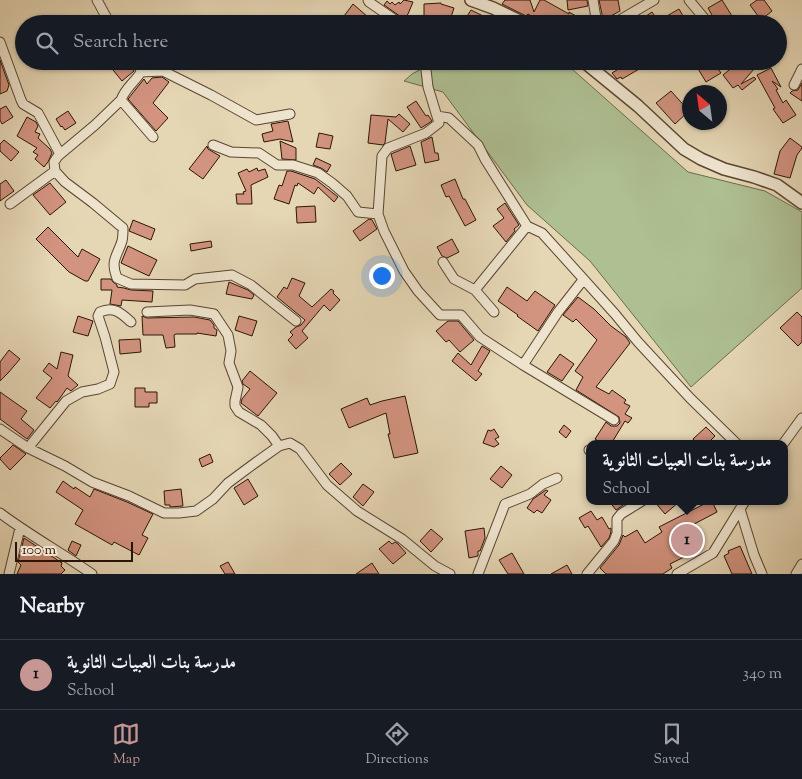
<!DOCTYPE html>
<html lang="en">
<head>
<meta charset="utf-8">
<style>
  body { margin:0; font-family:"Sorts Mill Goudy",Amiri,serif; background:#20242c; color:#f1f3f6 }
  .compass { position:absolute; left:682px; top:85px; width:45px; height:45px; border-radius:50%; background:#171b24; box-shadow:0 1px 4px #0004; rotate:331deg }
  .scale { position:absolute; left:15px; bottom:12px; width:118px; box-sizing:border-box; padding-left:5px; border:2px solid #2c1506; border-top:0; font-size:14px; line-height:18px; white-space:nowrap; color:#2c1506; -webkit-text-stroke:4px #eee4ce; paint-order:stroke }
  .you { position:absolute; left:381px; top:275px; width:18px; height:18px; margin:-12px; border:4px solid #fff; border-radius:50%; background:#1a73e8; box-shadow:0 0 0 8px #1a73e833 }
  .badge { display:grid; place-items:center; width:32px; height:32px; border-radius:50%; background:#c59692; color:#111; font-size:16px; font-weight:700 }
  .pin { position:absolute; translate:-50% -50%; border:2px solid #fff; box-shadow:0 1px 5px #0006 }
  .popup { position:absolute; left:586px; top:440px; width:202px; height:65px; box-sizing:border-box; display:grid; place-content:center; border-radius:10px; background:#171b24; filter:drop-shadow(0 1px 4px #0005); font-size:16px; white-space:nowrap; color:#9ea1a6 }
  .popup b { font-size:19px; color:#f1f3f6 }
  .popup::after { content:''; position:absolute; left:50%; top:100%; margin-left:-10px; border:10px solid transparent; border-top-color:#171b24 }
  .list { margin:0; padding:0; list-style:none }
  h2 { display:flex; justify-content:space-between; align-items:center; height:65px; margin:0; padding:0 20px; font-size:21px }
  h2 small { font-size:16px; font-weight:400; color:#9ea1a6 }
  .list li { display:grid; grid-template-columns:32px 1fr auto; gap:15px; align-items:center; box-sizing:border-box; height:70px; padding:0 20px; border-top:1px solid #363941 }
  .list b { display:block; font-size:19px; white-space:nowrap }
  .list p { margin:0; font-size:16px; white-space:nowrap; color:#9ea1a6 }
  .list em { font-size:16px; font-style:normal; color:#9ea1a6 }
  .icon { flex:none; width:28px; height:28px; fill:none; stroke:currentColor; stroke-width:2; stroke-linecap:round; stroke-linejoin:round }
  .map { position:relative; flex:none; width:802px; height:574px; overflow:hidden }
  .search { position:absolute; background:#171b24; box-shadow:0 1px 4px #0004; left:15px; right:15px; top:15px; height:55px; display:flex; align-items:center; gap:12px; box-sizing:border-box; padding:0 18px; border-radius:28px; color:#9ea1a6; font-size:19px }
  .sheet { height:135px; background:#171b24 }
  nav { display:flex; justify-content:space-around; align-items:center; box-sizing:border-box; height:70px; border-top:1px solid #363941; background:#171b24; font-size:14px; color:#9ea1a6 }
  nav a { display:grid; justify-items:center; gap:2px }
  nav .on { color:#c59692 }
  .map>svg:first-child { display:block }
  .green { fill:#aebf92; stroke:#6d6a4c }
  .building { fill:#d2937f; stroke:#2c1506 }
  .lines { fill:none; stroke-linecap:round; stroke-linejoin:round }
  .minor-casing { stroke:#5a4532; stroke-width:11 }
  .tertiary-casing { stroke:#5a4532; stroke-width:14 }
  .minor { stroke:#eee4ce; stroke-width:9 }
  .tertiary { stroke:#eee4ce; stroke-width:11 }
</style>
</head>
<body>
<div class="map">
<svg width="802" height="574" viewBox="0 0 802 574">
  <rect width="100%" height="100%" fill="#e5d6b4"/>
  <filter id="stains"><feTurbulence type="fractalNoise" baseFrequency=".004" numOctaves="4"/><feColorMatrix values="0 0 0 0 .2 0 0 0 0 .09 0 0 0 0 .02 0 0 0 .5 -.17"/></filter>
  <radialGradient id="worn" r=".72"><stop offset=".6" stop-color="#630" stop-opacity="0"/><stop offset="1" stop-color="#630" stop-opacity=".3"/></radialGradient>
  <!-- green -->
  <path class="green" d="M436 61H563L688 172 765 191 802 212V288L691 387 590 261 527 205 443 92 404 81 412 74Z"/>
  <!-- building -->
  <path class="building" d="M404 0 413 2 408 14 404 19 384 5 387 1 390 4 392 2 395 5 399 2 400 4Z
    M505 0H530L534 12 540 0H544L569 14V12L590 24H545L528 14 526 16 502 4Z
    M567 0H587L588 6 568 10Z
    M599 0H618L620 11 607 18 603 19Z
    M722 0 732 16 720 24H717L708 8Z
    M757 0H764L772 11 761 20 750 5Z
    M441 3V4L454 8 450 20 454 24H424V4Z
    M353 4 368 17 363 24H353L344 16Z
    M679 9 686 21 682 24H634L652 12 658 21Z
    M471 10 485 17 484 18 493 24H462Z
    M0 60 9 85 7 91 0 94Z
    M124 61H127L134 71 122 81 113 70Z
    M627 61H653L622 79 621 77 617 79 612 73 617 70 616 67Z
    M707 61H713L721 73 706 82 697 67Z
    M740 61H761L741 84 754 77 756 79 742 90 738 85 733 88 723 75Z
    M771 68 781 87 772 81 778 89 776 90 783 103 786 100 796 115 783 123 773 109 775 108 757 75Z
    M162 77 169 82 153 103 168 118 156 131 128 99 144 79 147 84 152 78Z
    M802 83V101L790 93 792 91 798 90Z
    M671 91 689 111 675 124 656 103Z
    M416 101 426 116 428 115 432 121 421 128 407 107Z
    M6 106 13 117 2 124 0 120V109Z
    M68 111 76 123 65 130 62 126 61 127 56 119Z
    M399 114 410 124 403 132 388 119 385 143 383 145 368 143 371 115 396 117Z
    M27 117 36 122 38 126 35 132 40 134 38 138 50 149 52 153 48 162 44 167 35 159 38 155 33 152 37 148 17 136Z
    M288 121 293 142 280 139 264 142 262 134 273 131 271 124Z
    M319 133 333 136 330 149 316 147Z
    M432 137 435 153H438L439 160 425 163 421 142Z
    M790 138 802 147V148L797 155 790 178 774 174 780 151Z
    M4 140 19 152 11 161 0 151V144Z
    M280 141 296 148V160L282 159Z
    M207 146 208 149 220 156 203 179 189 169Z
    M410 146 416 165 396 171 391 154Z
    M316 158 331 165 327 172 321 168 313 165Z
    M257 168 258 171 265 169 268 177 251 185 252 204H237L236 194H244L243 192 246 191 238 173 247 169 249 172Z
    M287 171H291L315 179 338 197 334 202 318 187 314 194 298 183 297 186 295 185 289 204 274 199 279 185 282 186Z
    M455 179 463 199H465L476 220 465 226 449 196 446 197 441 185Z
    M6 180 14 191 0 201V184Z
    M50 183 66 202 50 215 33 195Z
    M505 203 519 225 514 229 515 231 506 242 493 226 504 218 497 209Z
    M315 206 316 222 297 223 296 207Z
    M369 219 372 220 377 229 360 241 353 231Z
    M133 220 155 229 151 240 129 231Z
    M48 227 78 257 82 249 100 259 88 281H85L69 272 36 239Z
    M452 239 459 252 447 258 442 256 437 247Z
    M211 241 212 247 191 251 190 244Z
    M128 246 157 260 149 276 121 263Z
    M292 278 305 283 299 296 312 307 331 289 334 291 333 293 340 300 330 311 324 305 302 331 308 338 296 349 288 340 293 335 290 332 296 327 301 325 305 320 277 297 284 287 287 289Z
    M101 279H111L113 282 117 285V287L124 288 131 290 153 291 152 302 122 300 121 306 110 304 112 290H101Z
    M229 282 248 290 254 295 252 299 226 294Z
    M507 287 527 301 535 291 555 305 538 331 517 316 518 315 498 301Z
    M578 297 594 309 611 326 626 337 630 343 596 387 609 394 612 390 626 400 624 403 630 406 625 414 632 418 628 423 625 421 611 444H603L595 439 606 422 611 426H617L620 423 619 417 576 390 583 377 575 371 597 340 576 319 573 322 563 315Z
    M797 312 802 317V342L798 346 780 328Z
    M78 316 93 321 88 336 73 332Z
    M142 316 147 318 194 317 210 320 214 325V328L217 330 216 336 197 333V334H176L174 335 175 347 166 348 163 335H143Z
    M239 316 257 321 252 336 235 330Z
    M448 321H458L474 340 460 352 449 340 446 342 436 331Z
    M140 339 141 352 120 354 119 340Z
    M482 346 490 351 478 371 482 374 476 381 452 361 458 353 471 365Z
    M9 350 20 359 8 373 0 381V362Z
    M61 352 73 355 68 376 78 385 71 391 67 388 57 402 56 401 50 408 36 398 52 378 43 371 49 363 57 369Z
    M560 354 574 364 562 381 547 372Z
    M250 371 277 393 258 416 241 403 242 399 250 389 243 384 242 381Z
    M135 388H145V392H157V403H149V407H135Z
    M0 392 27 411 21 419 34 430 27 439 0 419Z
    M405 396 418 453 394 458 388 434H390L386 413 349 428 341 409 367 398 370 405 382 401Z
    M564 425 571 431 566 438 559 432Z
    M706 427 715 436 707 444H697L693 439Z
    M494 429 499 437 495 439 499 444 494 447 483 443 488 430 491 431Z
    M13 445 26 454 10 470 0 459V458Z
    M210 454 213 462 202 467 199 459Z
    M341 463 352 474 340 485 329 474Z
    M501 466 512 475 502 488 490 479Z
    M248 479 258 496 244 505 234 488Z
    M63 481 74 489 75 487 90 497 94 489 127 502 153 514 142 535 148 538 139 555 114 542 112 545 75 524 83 510 56 492Z
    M363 484 374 492 363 506 353 497Z
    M181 489 183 506 170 507V505H165L164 491Z
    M546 490 548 491 544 495 551 500 542 513 537 510 534 513 527 508 533 499Z
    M609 501H629L616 510Z
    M654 501H680L665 514Z
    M710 501H712L717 512 679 532 690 554 670 564 672 568 663 574H606L600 568 619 545 623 535 625 537 637 530 645 543 662 532 659 527Z
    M591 511 597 520 602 517 609 529 611 528V532L609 538 601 547 588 526 585 528 579 518Z
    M484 528 485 538 480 551H478V556L469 558 465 531Z
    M431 529 443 539 431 552 420 541Z
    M24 538 62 563 61 566 65 570 61 574H17L21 565 18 562 20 554 25 548 22 546Z
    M72 541 81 545 76 556 68 550Z
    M389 541 392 544 395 542 398 544 406 553 393 564 379 549Z
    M740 546 752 574H732L724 556 729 553 728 551Z
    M512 553 524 574H508L499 560Z
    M228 562 235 574H225L220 566Z
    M372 563 379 574H356Z
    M567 565 572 574H551Z"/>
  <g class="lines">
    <defs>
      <path id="minor" d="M97 0 110 24
        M368 0 369 2 401 24
        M593 0 597 24
        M689 0 709 24
        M613 24 654 0
        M0 42 21 100 23 104 38 113 60 154
        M135 61 140 68 141 72C135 82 125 88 121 100L95 125 58 156 54 162 55 171 65 182 93 203 123 228C123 233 123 237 122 241 117 257 110 260 117 278L131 284 185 285 195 279 232 275 251 285 296 321
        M425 61 428 87 439 123 426 133 388 148 382 156 378 214 384 231 404 271 418 291 440 315H461L480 337 523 365 614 420
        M141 72 163 71 211 95 256 120 290 114
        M794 85 802 69
        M121 100 153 137
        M437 116 449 118 478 145 485 159 527 226 542 233 615 314 638 342 690 398 737 444
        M213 145 231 152 259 153 277 165H293L318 173 332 183 347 196 358 212 378 214
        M10 204 55 171
        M443 262 454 279 475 290 494 312
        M475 290 527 226
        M147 312 190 310 214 314 228 335 231 351 229 363 238 387 235 401V406L239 412 261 425 272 436 279 446
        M523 365 558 312 583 280
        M0 429 28 448 65 466 92 482 129 496 164 513H179L196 511 213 499 228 483 255 463 279 446 290 443 300 449 327 485 357 511 402 539 435 566 450 574
        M783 444 802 418
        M28 448 66 401 82 392 98 389 110 384 114 372 105 337 98 316 100 312C114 306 121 313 131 322
        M589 450 590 451
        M740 509 754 555 762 574
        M0 513C29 535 62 553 92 574
        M9 574 20 528
        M478 574 505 504 530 494 543 484 557 478
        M587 574 614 541 617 533V519L621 514 642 501
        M677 574 713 553 745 501
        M796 574 802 564"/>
      <path id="tertiary" d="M471 0 493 8 526 24
        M583 61 638 106 684 149 701 159 724 169 754 177 777 185 802 203"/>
    </defs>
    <!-- minor casing -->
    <use href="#minor" class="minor-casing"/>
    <!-- tertiary casing -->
    <use href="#tertiary" class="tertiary-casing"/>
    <!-- minor -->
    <use href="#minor" class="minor"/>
    <!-- tertiary -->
    <use href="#tertiary" class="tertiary"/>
  </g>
  <rect width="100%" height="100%" filter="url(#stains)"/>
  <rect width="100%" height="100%" fill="url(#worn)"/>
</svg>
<svg class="compass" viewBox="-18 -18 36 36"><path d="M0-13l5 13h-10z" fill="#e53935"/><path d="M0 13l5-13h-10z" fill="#9ea1a6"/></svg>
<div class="scale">100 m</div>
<div class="you"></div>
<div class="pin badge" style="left:687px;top:540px">1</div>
<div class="popup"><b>مدرسة بنات العبيات الثانوية</b>School</div>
<div class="search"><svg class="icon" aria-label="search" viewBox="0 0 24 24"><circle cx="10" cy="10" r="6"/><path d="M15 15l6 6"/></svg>Search here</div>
</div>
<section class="sheet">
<h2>Nearby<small></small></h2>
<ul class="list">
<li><span class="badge">1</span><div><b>مدرسة بنات العبيات الثانوية</b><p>School</p></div><em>340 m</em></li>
</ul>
</section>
<nav>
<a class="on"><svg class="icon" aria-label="map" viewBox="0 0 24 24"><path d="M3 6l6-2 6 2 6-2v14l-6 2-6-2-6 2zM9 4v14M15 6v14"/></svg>Map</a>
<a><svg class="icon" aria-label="directions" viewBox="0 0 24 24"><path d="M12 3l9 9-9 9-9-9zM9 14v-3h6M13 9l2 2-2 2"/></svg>Directions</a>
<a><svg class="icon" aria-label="saved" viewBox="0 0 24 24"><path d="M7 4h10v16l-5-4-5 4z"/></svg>Saved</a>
</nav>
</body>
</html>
